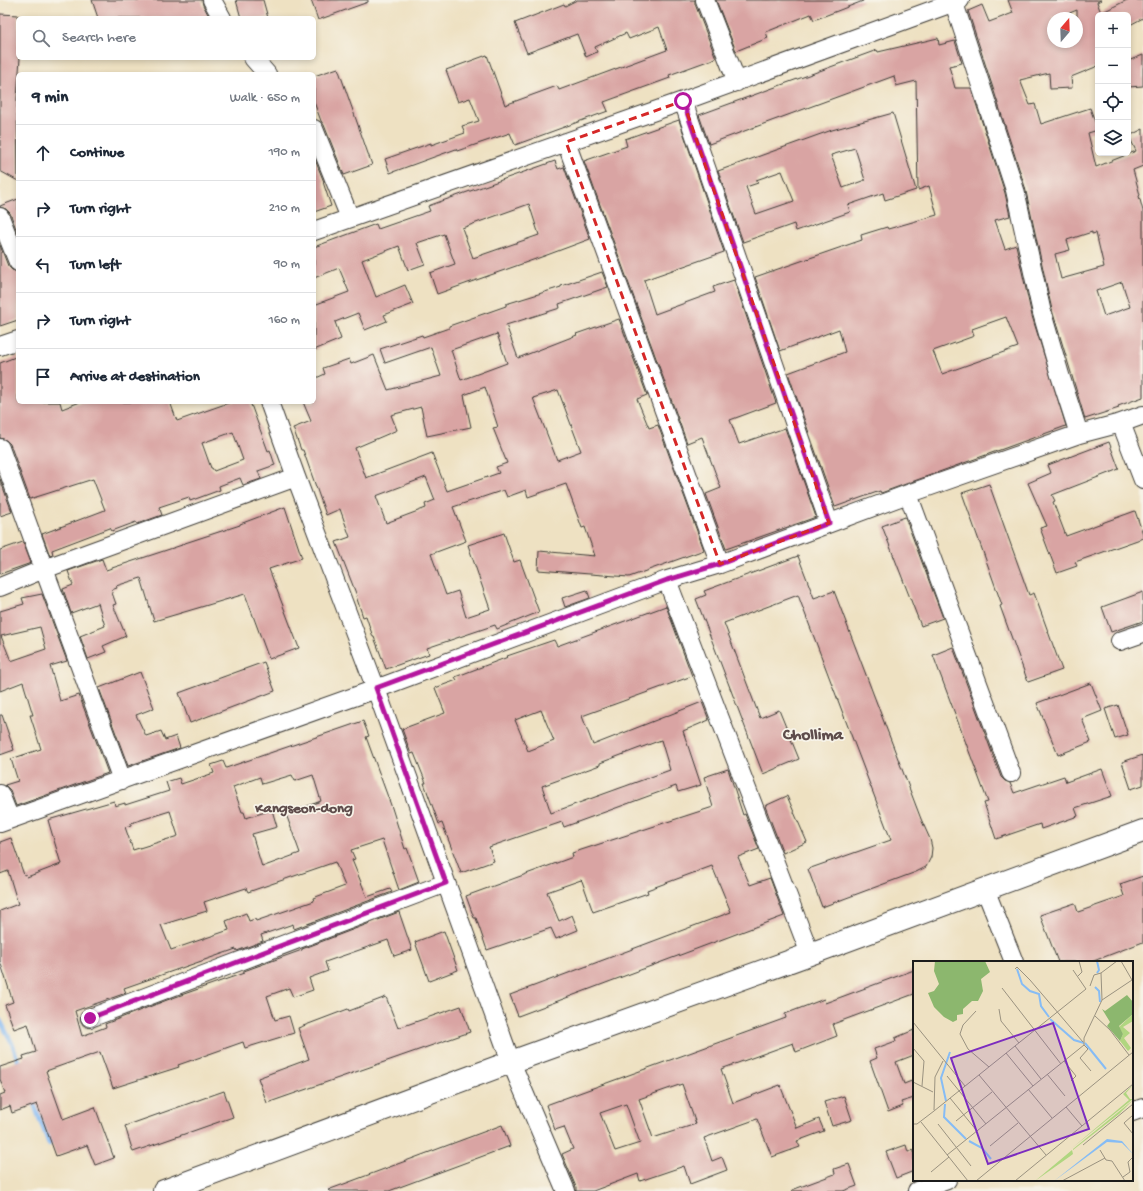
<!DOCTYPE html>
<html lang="en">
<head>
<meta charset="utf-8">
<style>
  body { margin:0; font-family:"Gochi Hand",sans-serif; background:#f6f6f7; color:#1f2937 }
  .controls { position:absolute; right:12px; top:12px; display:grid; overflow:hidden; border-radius:6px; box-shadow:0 2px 6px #0003 }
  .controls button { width:36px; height:36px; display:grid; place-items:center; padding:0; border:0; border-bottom:1px solid #e0e1e3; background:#fff; color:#1f2937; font:20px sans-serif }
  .compass { position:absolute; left:1047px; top:12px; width:36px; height:36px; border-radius:50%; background:#fff; box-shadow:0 2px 6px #0003; rotate:19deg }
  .stop { position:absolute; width:12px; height:12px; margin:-9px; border:3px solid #b5179e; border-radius:50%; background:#fff }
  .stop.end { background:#b5179e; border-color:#fff; box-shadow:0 1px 4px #0008 }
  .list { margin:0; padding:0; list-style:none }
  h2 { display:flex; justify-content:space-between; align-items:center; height:52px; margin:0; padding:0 16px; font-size:17px }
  h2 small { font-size:13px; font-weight:400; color:#747a83 }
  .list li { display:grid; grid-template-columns:26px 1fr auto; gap:12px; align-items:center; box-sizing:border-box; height:56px; padding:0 16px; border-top:1px solid #e0e1e3 }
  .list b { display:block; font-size:15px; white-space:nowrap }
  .list em { font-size:13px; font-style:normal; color:#747a83 }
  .icon { flex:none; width:22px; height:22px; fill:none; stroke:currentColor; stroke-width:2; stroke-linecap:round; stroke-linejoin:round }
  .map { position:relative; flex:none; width:1143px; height:1191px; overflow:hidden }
  .search { position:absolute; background:#fff; box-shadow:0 2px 6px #0003; left:16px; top:16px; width:300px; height:44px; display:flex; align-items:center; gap:10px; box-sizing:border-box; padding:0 14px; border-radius:6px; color:#747a83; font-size:15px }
  .panel { position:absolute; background:#fff; box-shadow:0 2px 6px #0003; left:16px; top:72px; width:300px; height:332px; border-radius:6px }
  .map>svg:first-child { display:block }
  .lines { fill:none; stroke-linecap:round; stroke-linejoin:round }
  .stream { stroke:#86bcf5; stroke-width:4.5 }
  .building { fill:#d9a4a3; fill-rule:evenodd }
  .minor-casing { stroke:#3c3a35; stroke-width:20 }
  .major-casing { stroke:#3c3a35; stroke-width:24 }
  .minor { stroke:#fff; stroke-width:18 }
  .major { stroke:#fff; stroke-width:22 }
  .route { stroke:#b5179e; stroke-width:5 }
  .marked { fill:none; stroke:#d62828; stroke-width:3; stroke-dasharray:8 5; stroke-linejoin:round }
  .labels { text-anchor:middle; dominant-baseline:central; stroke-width:3.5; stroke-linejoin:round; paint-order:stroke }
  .quarter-label { font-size:15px; font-weight:bold; fill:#5e4c4b; stroke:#f7f3e8 }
  .district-label { font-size:17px; font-weight:bold; fill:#5e4c4b; stroke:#f7f3e8 }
  .inset-river { fill:none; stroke:#86bcf5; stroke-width:2 }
  .inset-road { fill:none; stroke:#9a9280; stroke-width:1 }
  .view { fill:#7b2cbf; fill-opacity:0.15; stroke:#7b2cbf; stroke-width:2 }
  .inset-edge { fill:none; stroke:#1c1c1c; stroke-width:2 }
</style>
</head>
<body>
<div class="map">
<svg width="1143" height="1191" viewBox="0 0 1143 1191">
  <rect width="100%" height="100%" fill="#f7f3e8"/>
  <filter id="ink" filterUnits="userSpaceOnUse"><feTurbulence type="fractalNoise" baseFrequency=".025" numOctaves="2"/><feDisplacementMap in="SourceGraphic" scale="8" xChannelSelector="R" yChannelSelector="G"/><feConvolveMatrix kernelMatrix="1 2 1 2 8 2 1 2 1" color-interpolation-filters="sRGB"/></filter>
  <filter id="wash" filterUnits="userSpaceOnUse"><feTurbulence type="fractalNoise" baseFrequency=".012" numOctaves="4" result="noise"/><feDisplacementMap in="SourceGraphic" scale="16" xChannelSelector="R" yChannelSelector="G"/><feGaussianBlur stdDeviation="0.9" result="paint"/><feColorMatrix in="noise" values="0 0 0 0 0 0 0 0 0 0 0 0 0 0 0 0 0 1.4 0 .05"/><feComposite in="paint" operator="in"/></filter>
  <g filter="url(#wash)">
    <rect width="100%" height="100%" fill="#eee1c2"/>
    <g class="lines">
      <!-- stream -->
      <path class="stream" d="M0 1020 12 1043 20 1066
        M32 1099 49 1144"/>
    </g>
    <g id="blocks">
      <!-- building -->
      <path class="building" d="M92 0H202L203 5 210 18H98Z
        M236 0H263L268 18H241Z
        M311 0H368V2L318 20Z
        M577 0H695V4L716 58 669 75 670 78 604 102 608 111 515 145 510 133 457 151 456 149 390 173 385 159 431 143V145L465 133 462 126 479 121 470 98 458 102 446 70 487 55 505 105 557 86 559 90 667 50 659 27 629 39 626 33 595 47 597 52 586 57 577 34 527 53 515 23 564 4 565 6Z
        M716 0H863V1L814 20 811 14 766 32 768 38 736 51Z
        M1008 0H1101L1097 2 1101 13 1127 0H1143V18L1128 26V15H1098V66L1071 77 1072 88 1050 89 1049 73 1020 80 1030 105 1035 104 1041 124 1090 108 1098 130 1088 133 1096 167 1136 151 1129 136 1143 129V166L1133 170 1140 195 1139 196 1143 211V397L1118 406 1119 408 1085 419 1052 310 1025 187 968 11 982 5 989 22 1013 13ZM1077 10V42H1053V18H1057ZM1092 232V234L1096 233 1104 267 1061 279 1055 254 1070 250 1067 240ZM1122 282 1130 307 1104 316 1096 291Z
        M0 14 18 15V58H20L17 99 18 181 0 171Z
        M938 38 939 45 955 41 962 63 949 66 955 88H971L1005 193 1010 216 995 220 1005 249 1016 245 1032 316 1066 426 881 493 880 491 835 507 788 373 845 352 839 329 780 351 755 277 862 240 861 235 887 227 888 229 937 215 929 186 918 190 916 81 896 86 894 76 709 144 699 115 877 50 878 52ZM1006 317 1018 347 942 374 933 351 974 336 972 329Z
        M1143 55V86L1128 87V61Z
        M338 68 372 165 344 175 324 125 321 121 314 102V76Z
        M893 113 916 190 885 200 883 193 848 205 850 212 796 231 794 224 743 242 718 171 832 130ZM855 148 865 180 843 188 831 155ZM782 171 794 201 756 214 746 187 758 183 756 180Z
        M679 120 724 252 644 280 655 314 715 292 713 287 734 280 776 403 730 420 739 444 785 428 816 517 726 549 706 494 721 488 702 437 687 443 584 161 627 146 625 139Z
        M314 157 324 182H323L331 206 314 212Z
        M555 161 558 169 564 167 590 239 547 255 437 294 430 273 455 264 444 234 417 243 425 264 408 270 399 246 362 260 376 297 405 285 413 304 384 315 387 321 365 330 358 313 335 322 341 339 314 350V305L349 292 339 268 314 278V247L376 224 378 229 430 211 428 206ZM529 204 539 235 473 258 462 228Z
        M18 199V234L10 213 6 209 0 207V206Z
        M0 245 8 266 12 270 18 272V320L0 326Z
        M602 272 608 287 559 304 560 308 506 325 518 358 577 335 576 334 619 319 647 395 637 399 649 428 658 425 704 550 629 577 538 570 539 551 595 556 585 527 582 528 566 484 528 497 526 490 507 497 504 490 453 507 466 541 431 554 446 595 458 591 466 617 490 609 468 545 504 533 514 562 520 560 539 612 497 629 495 625 427 648 429 654 386 669 374 637H373L366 616 363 617 356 596H357L336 542 350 537 340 509 326 515 303 450H301L293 428 311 421 303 402H314V379L325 374 323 368 349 359 351 364 374 355 388 390 441 376 431 347 385 363 380 349 422 335 423 337 449 328V326L506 306V304L561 287V286ZM497 334 507 363 461 380 451 350ZM485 387 498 427 493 428 507 463 496 467 499 473 447 491 432 453 366 478 355 448 397 430 391 415 421 407 427 436 471 427 464 395ZM558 390 581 451 557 460 533 398ZM426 477 435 500 425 504 426 508 386 523 376 496Z
        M18 356V402H60L62 409 80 402H170L177 421 231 402H250L268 451 270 450 275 465 258 471 261 479 243 485 240 478 219 486 220 490 190 501 189 497 159 507 162 515 137 524 136 522 112 531 110 528 52 550 53 555 50 556 42 534 105 510 93 479 30 499 10 444 6 440 0 438V363ZM233 432 243 460 214 471 212 468H211L202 443Z
        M1109 442 1119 469 1052 495 1055 501 1053 502 1066 536 1135 511 1143 534V538L1075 562 1077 566 1057 573 1040 528 1047 526 1028 483 1051 473 1048 465Z
        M0 479 12 512 0 516Z
        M989 484 1029 595 1034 593 1062 670 1028 682 1000 606 1002 605 962 493Z
        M285 507 302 558 269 569 299 648 269 659 245 594 154 621 141 578 116 586 117 588 111 590 116 604 113 605 126 636 103 646 106 652 88 659 80 636 105 626 98 603 71 613 63 589 73 585 68 571 102 559 106 570 182 545V544L240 525V524Z
        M905 517 943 618 921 626 882 526Z
        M23 542 31 563 0 574V550Z
        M798 556 814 598 834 591 921 819 930 839 932 848 931 857 926 867 916 872 822 907 808 869 891 840 798 595 724 623 760 718 779 710 799 759 763 774 696 599 706 595 704 591Z
        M587 590 590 598 565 607 562 598Z
        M1143 592V621L1111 632 1102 607Z
        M42 594 67 661 50 666 60 701 79 695 108 773 16 806 10 790 5 785 18 781 11 759 41 749 30 715H33L23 682 0 691V611L24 604 22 598ZM40 627 46 649 11 661 1 636Z
        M666 606 692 676 582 716 593 745 702 702 709 720 683 731 701 785 678 792 676 786 564 827 562 822 489 847 494 861 461 873 442 823 439 824 424 783H426L414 753 411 754 402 729 445 713 435 688 457 680 455 677 508 657 507 656 554 640 557 646ZM541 710 554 741 528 751 515 720ZM661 740 670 770 551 813 542 786 600 765V763Z
        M953 647 1001 777 1005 781 1010 783 1014 793 1064 776 1066 782 1102 769 1112 796 1075 808 1078 816 1041 829 1040 824 996 839 984 803 988 802 933 655Z
        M264 662 275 691 190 723 179 693Z
        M140 672 154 708 136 715 146 736 161 731 165 740 176 736 180 748 128 766 99 688Z
        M1091 683 1102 711 1082 719 1091 742 1058 755 1037 703Z
        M1118 705 1128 735 1115 739 1105 709Z
        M0 715H2L14 750 0 755Z
        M363 721 369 736 366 737 392 808 405 849 407 848 419 882 399 890 382 840 351 850 355 859 352 860 367 897 390 889 392 892 294 929 293 924 261 935 263 941 237 951 236 949 124 988 126 993 75 1011 82 1036 106 1027 105 1024 167 1000 244 973V971L302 950V949L399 912 412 950 394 956 388 940 325 962 328 971 309 978 313 990 293 997 289 988 267 996 275 1020 289 1016 294 1033 245 1048 243 1042 178 1065 179 1067 113 1088 100 1052 46 1071 63 1119 95 1107 114 1158 95 1165 87 1145 56 1156 37 1104 12 1113 10 1106 0 1110V1095L5 1093 0 1079V1067L24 1059 23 1056 36 1052 28 1024 14 1029 5 1005 13 1002 0 961V911L18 904 8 871 0 874V842L11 838 24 875 26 874 27 877 61 864 48 820 114 801 115 806 125 803V805L169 791 166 782 179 778 181 784 214 773 211 765 223 761 226 768ZM292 775 295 781 313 775 321 801 286 814 300 853 262 867 252 834 277 827 272 810 246 818 244 812H242L233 787 260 777 262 784ZM170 811 178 836 133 850 125 827 131 825V823ZM335 862 345 886 313 898 314 901 256 921 255 919 249 921 246 913 226 921 229 930 171 950 161 925 207 911 204 902 246 888 248 892Z
        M1143 755V785L1131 789 1122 762Z
        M728 769 743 815 745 814 759 849 738 857 750 885 770 878 784 916 518 1016 510 995 731 912 712 866 647 890 648 893 593 912 582 881 581 880 547 892 559 921 572 915 578 930 556 939 551 928 487 950 476 918H474L466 896 573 857 572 853 713 807 704 777Z
        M787 796 807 842 783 853 765 806Z
        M1143 876V942L1091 962H1058L1040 915 1075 903 1078 912 1124 896 1120 884Z
        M444 931 458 970 429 981 415 942Z
        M914 970V994L833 1024 837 1036 796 1052 793 1043 721 1069 733 1103 780 1085 797 1128 819 1119 824 1131 797 1141 800 1147 772 1157 757 1119 704 1138 712 1161 722 1157 727 1170 690 1184 684 1166 640 1181 638 1174 593 1191H576V1187L562 1154 573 1149 564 1127 555 1130 546 1105 786 1018 785 1014 824 999 825 1003ZM682 1084 696 1124 653 1138 639 1099ZM626 1104 640 1143 615 1151 600 1113Z
        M386 997 398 1028 461 1006 470 1032 267 1103 258 1078 309 1059 298 1028 348 1009 349 1011Z
        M914 1030V1055L896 1062 904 1084 914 1080V1098L901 1102 903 1106 888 1112 870 1061 877 1058 874 1049 896 1041 895 1038Z
        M224 1091 233 1117 133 1152 125 1126Z
        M844 1096 852 1120 832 1126 824 1102Z
        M502 1125 510 1146 389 1191H329L328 1190Z
        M906 1145 908 1152 914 1150V1171L896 1178 886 1152Z
        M849 1164 857 1186 843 1191H793L792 1190 835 1174 834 1169Z"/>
    </g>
  </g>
  <g filter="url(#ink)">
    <use href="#blocks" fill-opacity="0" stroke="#3c3a35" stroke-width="1"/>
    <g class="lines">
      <defs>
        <path id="minor" d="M212 0 222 18
          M705 0 737 82
          M953 0 1015 190 1042 313 1060 375 1079 434
          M253 58 267 74
          M683 101 829 523
          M314 129 350 218
          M566 142 720 564
          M0 217 18 262
          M314 231 683 101 960 0
          M0 346 18 340
          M269 402 296 477 376 689 511 1062 566 1191
          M1121 423 1143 480
          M0 448 44 569 122 780
          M908 494 1011 773
          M667 580 810 954
          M0 587 44 569 296 477
          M1120 641 1143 633
          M0 794 10 819
          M0 823 376 689 667 580 720 564 908 494 1079 434 1121 423 1143 415
          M985 889 1014 962
          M90 1018 446 883
          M1132 1112 1143 1108
          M917 1191 947 1180"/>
        <path id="major" d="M164 1191 511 1062 810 954 1143 831"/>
      </defs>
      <!-- minor casing -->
      <use href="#minor" class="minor-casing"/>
      <!-- major casing -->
      <use href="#major" class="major-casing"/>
      <!-- minor -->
      <use href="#minor" class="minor"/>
      <!-- major -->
      <use href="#major" class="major"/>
    </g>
  </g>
  <g class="lines" filter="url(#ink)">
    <!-- route -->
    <path class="route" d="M90 1018 446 883 376 688 667 580 720 564 829 523 683 101"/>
  </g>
  <!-- marked area -->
  <path class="marked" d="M683 101 829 523 720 564 566 142Z"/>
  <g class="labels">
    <!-- quarter labels -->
    <g class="quarter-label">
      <text x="304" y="809">Kangseon-dong</text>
    </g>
    <!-- district labels -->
    <g class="district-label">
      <text x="813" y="736">Chollima</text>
    </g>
  </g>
  <!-- overview -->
  <g transform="translate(913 961)">
    <rect width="220" height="220" fill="#eee1c2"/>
    <path d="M220 53V60L210 66 217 72 211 77 218 87 215 90 207 80 210 73 206 66ZM220 124 213 132 217 138H220L159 187 216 139 210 133ZM220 139 206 153 160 189V188ZM159 189 160 193 156 196 122 220Z" fill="#b0d680"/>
    <path d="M22 0H72L77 11 68 18 70 30 65 40H59L50 48V53L44 54V59L40 61 31 56 21 46 15 32 21 30 26 23 21 10ZM214 34 220 41V53L206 65 210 73 207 80 194 65 197 61 189 48 192 50Z" fill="#8cb76e"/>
    <path d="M194 178 209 180 220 193 209 182 194 181 141 220Z" fill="#86bcf5"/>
    <path class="inset-river" d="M184 0 186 9 184 12M104 8 109 23 117 30 126 33 128 45 136 56M182 26 186 30 187 41M137 58 161 79 171 82M172 82 193 108M33 140 28 117 37 91M32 143 31 156 53 178M56 180 69 187 78 198"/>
    <path class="inset-road" d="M102 8 104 6 117 19 170 81M165 15 169 11 166 0M177 25 181 14 188 12M89 27 148 103M189 39 188 12 204 0M86 48 88 60 106 82M63 50 50 64 47 73 55 88 76 106M182 55 197 69 216 94M0 61 52 125M171 84 175 88 167 97 178 110M102 85 128 118M0 87 11 100 9 125M93 92 120 125M151 100 163 115 158 120M134 113 152 135M66 114 133 194M34 115 73 163M0 121 20 131M115 128 139 157M37 137 64 170M153 146 169 165M21 149 22 116 30 100M220 154 211 162 220 173M43 160 79 131M8 161 55 220M0 163H4L21 150 173 28 160 9M25 163 58 205M170 184 220 143M77 185 105 162M187 189 193 199 199 200 212 220M34 194 171 84V77L189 39 219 19 208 0M18 211 36 196M210 216 217 211 215 201 220 196M63 220 220 91M102 220 220 123M149 220 192 197"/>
    <path class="view" d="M140 62 176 168 75 203 38 97Z"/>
    <rect width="220" height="220" class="inset-edge"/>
  </g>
</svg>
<div class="controls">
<button>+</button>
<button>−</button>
<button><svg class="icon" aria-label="locate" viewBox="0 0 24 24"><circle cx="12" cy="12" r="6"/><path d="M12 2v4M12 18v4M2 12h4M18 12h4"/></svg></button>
<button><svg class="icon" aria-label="layers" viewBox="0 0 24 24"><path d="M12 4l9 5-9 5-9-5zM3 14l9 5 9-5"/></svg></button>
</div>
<svg class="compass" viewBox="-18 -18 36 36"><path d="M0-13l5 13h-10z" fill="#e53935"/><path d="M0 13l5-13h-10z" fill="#747a83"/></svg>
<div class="stop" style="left:683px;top:101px"></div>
<div class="stop end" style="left:90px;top:1018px"></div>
<div class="search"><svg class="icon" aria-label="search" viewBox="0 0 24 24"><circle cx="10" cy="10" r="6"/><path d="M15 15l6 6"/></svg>Search here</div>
<section class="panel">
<h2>9 min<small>Walk · 650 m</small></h2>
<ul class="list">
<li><svg class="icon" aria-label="ahead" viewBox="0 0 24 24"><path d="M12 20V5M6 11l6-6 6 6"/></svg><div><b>Continue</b></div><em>190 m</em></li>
<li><svg class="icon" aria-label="right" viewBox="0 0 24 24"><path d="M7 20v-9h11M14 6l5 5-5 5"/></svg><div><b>Turn right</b></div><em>210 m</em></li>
<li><svg class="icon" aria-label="left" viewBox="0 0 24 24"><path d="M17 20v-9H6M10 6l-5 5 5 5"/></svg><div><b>Turn left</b></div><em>90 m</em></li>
<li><svg class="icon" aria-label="right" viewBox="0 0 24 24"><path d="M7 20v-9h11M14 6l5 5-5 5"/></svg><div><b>Turn right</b></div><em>160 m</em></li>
<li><svg class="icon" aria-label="arrive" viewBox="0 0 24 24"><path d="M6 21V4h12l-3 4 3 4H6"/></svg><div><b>Arrive at destination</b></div></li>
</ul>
</section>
</div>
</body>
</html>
